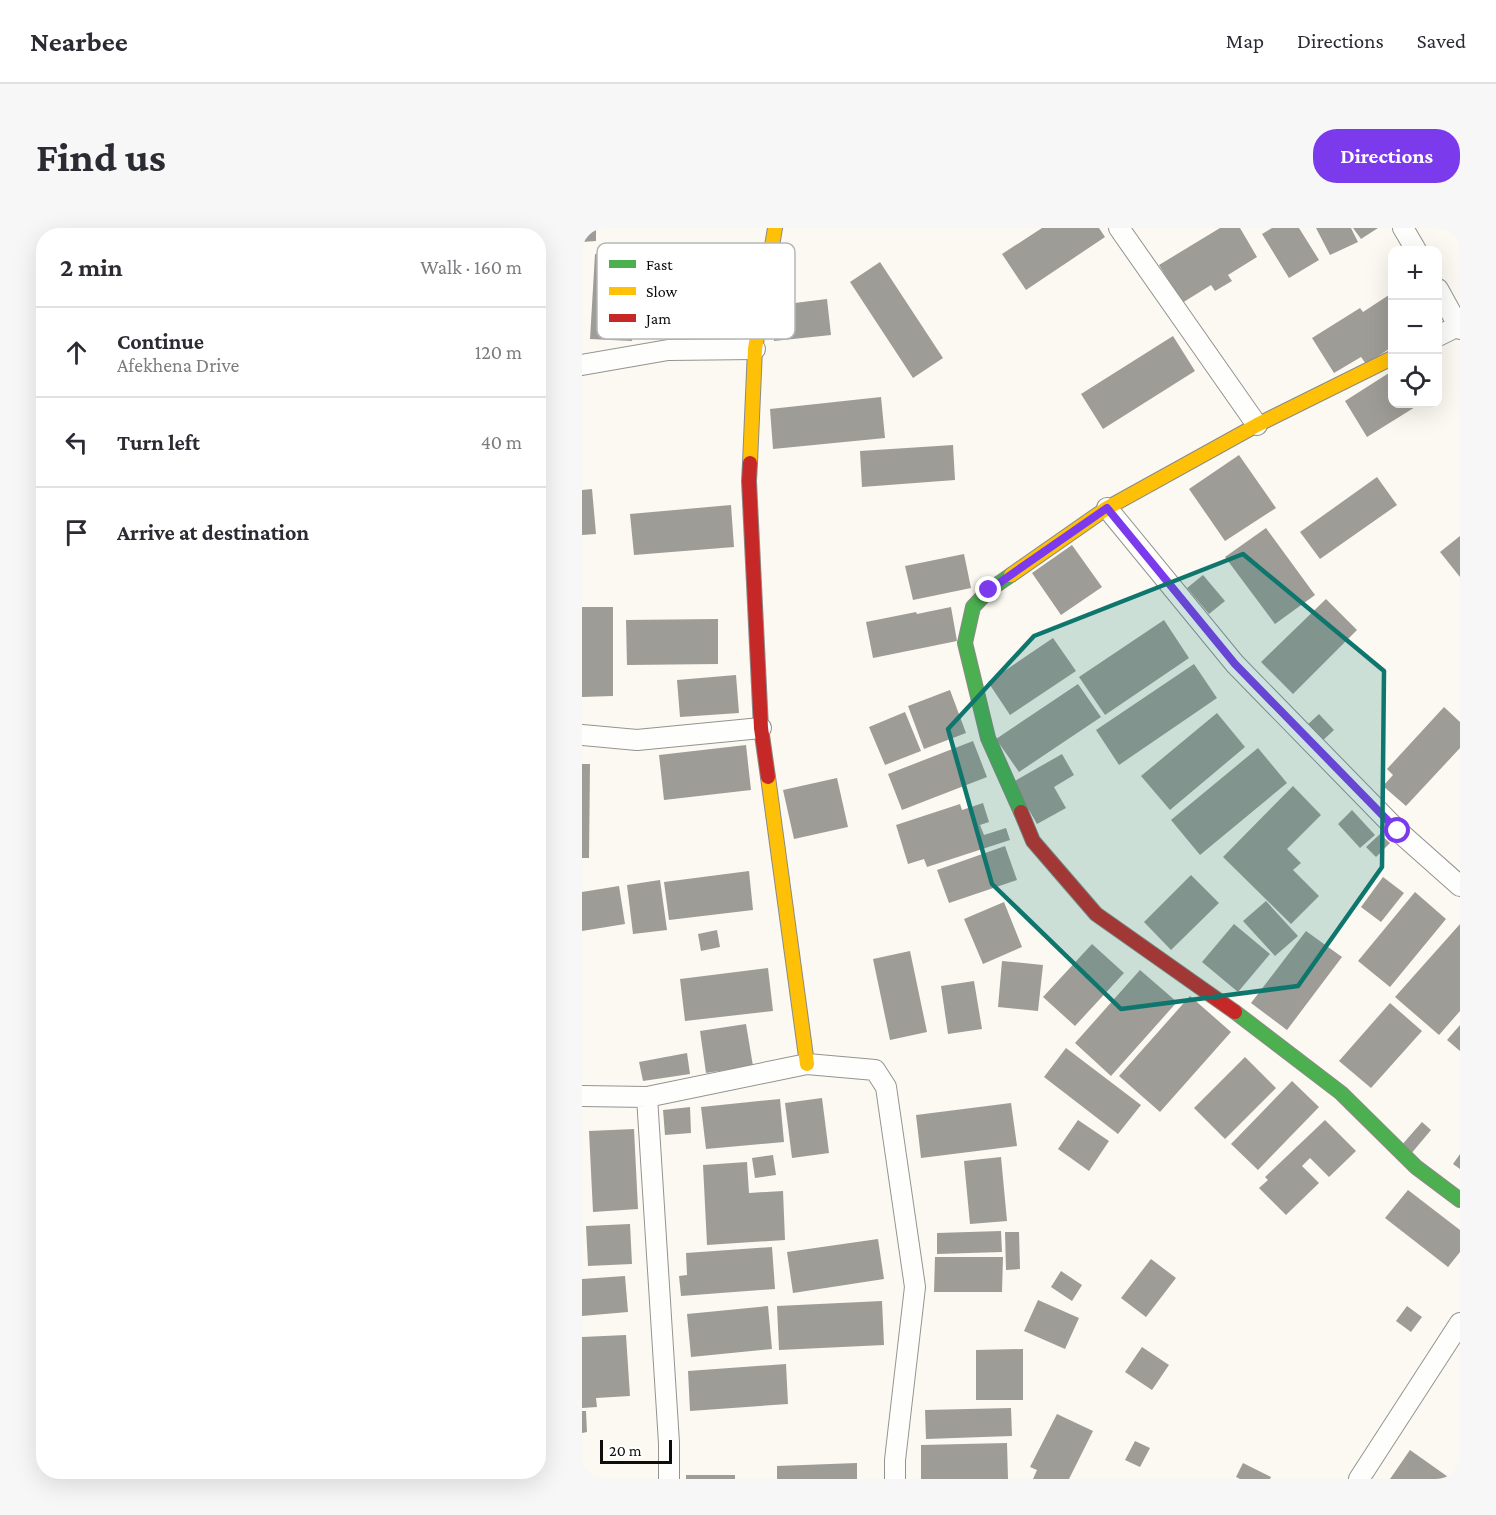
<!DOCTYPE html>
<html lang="en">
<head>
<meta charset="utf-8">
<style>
  body { margin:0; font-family:"Crimson Pro",serif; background:#f7f7f7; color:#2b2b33 }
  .controls { position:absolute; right:18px; top:18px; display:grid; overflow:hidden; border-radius:12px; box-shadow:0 6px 24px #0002 }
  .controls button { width:54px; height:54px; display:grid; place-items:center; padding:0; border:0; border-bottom:2px solid #e1e1e2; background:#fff; color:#2b2b33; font:30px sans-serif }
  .scale { position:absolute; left:18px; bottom:15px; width:72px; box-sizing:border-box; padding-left:6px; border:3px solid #0d0d0d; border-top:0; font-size:16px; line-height:21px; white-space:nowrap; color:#0d0d0d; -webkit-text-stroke:4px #fff; paint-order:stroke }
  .stop { position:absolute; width:18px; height:18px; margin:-14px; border:4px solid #7c3aed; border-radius:50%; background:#fff }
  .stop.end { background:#7c3aed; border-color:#fff; box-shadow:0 2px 6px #0008 }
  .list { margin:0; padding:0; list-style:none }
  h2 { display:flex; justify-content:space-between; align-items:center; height:78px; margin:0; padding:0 24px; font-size:26px }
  h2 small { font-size:20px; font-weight:400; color:#7c7c81 }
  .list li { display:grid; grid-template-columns:39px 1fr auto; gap:18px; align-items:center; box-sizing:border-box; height:90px; padding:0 24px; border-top:2px solid #e1e1e2 }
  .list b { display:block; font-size:22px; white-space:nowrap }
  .list p { margin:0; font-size:20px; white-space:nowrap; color:#7c7c81 }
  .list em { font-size:20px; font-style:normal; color:#7c7c81 }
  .icon { flex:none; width:33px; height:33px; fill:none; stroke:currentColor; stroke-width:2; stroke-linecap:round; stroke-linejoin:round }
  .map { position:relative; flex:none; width:878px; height:1251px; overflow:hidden; border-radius:24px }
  header { display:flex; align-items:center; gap:36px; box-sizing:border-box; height:84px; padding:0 30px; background:#fff; border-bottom:2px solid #e1e1e2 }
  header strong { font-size:28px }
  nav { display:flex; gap:33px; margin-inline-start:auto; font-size:21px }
  .intro { display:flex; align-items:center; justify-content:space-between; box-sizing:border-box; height:144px; padding:0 36px }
  h1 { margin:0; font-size:42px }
  .button { padding:15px 27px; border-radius:24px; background:#7c3aed; color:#fff; font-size:21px; font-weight:700 }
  main { display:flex; gap:36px; padding:0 36px }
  aside { flex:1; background:#fff; border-radius:24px; box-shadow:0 6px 24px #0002 }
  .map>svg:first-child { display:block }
  .building { fill:#9e9c97 }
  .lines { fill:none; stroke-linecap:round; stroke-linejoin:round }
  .street-casing { stroke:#949390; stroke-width:22 }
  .fast-casing { stroke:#8b8a86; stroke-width:16 }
  .slow-casing { stroke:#8b8a86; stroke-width:16 }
  .jam-casing { stroke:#8b8a86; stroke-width:16 }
  .street { stroke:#fefefd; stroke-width:20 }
  .fast { stroke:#4caf50; stroke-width:14 }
  .slow { stroke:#ffc107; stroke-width:14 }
  .jam { stroke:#c62828; stroke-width:14 }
  .route { stroke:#7c3aed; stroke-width:8 }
  .marked { fill:#0f766e; fill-opacity:0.2; stroke:#0f766e; stroke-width:4.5; stroke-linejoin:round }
  .key { fill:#fff; stroke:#b6b6b6; stroke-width:1.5 }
  .key-label { font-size:16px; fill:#0d0d0d }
</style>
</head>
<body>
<header>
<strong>Nearbee</strong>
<nav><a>Map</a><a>Directions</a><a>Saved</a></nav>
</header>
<div class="intro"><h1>Find us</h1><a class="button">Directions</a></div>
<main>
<aside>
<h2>2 min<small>Walk · 160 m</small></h2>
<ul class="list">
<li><svg class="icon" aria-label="ahead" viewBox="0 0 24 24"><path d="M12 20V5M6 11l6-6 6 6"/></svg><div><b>Continue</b><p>Afekhena Drive</p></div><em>120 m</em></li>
<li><svg class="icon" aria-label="left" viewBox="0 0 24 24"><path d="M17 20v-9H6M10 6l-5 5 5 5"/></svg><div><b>Turn left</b></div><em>40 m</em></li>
<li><svg class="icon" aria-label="arrive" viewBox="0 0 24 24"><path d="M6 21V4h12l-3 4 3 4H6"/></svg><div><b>Arrive at destination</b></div></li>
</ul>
</aside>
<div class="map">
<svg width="878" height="1251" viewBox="0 0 878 1251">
  <rect width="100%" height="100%" fill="#fbf9f1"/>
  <!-- building -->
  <path class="building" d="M0 0H14V13L0 14Z
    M460 0H517L523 9 444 62 420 26Z
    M638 0H658L675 29 646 47 650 53 633 63 629 57 600 75 577 37Z
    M690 0H717L737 32 707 50 680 6Z
    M734 0H769L776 14 748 27Z
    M771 0H796L779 11Z
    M13 26 54 28 50 113 8 111Z
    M298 34 361 130 331 150 268 54Z
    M810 65V119L784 136 779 129 752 145 730 110 778 80 781 84Z
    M245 71 249 107 192 113 188 78Z
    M591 108 613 143 521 201 499 166Z
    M810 143V176H838L785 209 763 173Z
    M299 169 303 210 191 221 188 181Z
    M371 217 373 252 280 259 278 223Z
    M657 227 694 280 643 313 607 261Z
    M795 249 815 277 738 331 718 304Z
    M10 261 14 306 0 307V262Z
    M149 277 152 319 52 327 48 286Z
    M684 300 733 367 693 396 643 329Z
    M878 308V349L858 324Z
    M490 317 520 359 479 387 450 345Z
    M382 326 389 360 331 372 323 338Z
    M621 347 643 373 627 386 605 360Z
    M744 371 775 402 711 466 679 434Z
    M0 379H31V468L0 469Z
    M369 379 375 413 291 430 284 394 334 384 335 386Z
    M136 391V436L45 437 44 392Z
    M582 392 607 430 523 487 497 449Z
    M471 410 494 443 428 487 406 454Z
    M612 436 635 470 537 537 514 502Z
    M154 447 157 485 98 489 95 452Z
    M496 456 519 489 437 544 414 511Z
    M368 462 384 505 342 521 326 478Z
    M862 479 878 494V520L824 578 801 558 811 547 805 541Z
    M323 484 339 523 303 537 287 499Z
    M635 485 663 519 588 582 559 548Z
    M737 486 752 502 738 515 723 499Z
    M391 513 405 549 320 582 306 546Z
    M164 517 169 562 82 572 77 527Z
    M676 520 705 555 618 627 589 592Z
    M480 526 492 547 472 559 484 580 455 596 431 554Z
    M0 536H8L7 630H0Z
    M255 550 266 599 212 611 201 562Z
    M711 558 739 587 705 621 719 635 711 642 737 668 709 696 641 629Z
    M401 575 407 594 398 597 402 607 424 600 428 612 345 639 342 631 326 636 314 597 378 576 380 582Z
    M770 582 793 607 778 620 756 596Z
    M798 606 808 615 794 629 784 619Z
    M423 618 435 652 367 675 355 642Z
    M167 643 171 682 87 692 82 654Z
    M609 647 637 675 589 722 562 694Z
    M801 649 822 665 799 694 779 679Z
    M78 652 85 702 51 706 45 657Z
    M37 658 43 696 0 703V664Z
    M833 664 864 691 808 759 776 733Z
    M684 673 716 708 693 728 661 693Z
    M422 674 440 719 401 736 382 691Z
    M652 696 688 726 656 764 620 734Z
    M878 696V783L857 807 813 769Z
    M135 702 138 719 119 723 116 706Z
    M724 703 760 729 705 802 669 775Z
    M510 716 542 745 493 798 461 769Z
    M328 723 345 804 308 812 291 731Z
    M420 733 461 737 456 783 416 779Z
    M186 740 191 783 103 793 98 751Z
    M558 742 595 774 529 848 493 815Z
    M392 753 400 801 366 806 359 758Z
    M608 768 649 804 578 884 537 848Z
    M808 775 840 803 789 860 757 833Z
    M164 796 171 838 124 845 118 803Z
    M878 797V823L865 812Z
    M484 820 559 877 536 906 462 849Z
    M105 825 108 846 61 853 57 834Z
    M663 829 694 860 643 911 612 880Z
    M710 853 737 879 676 942 649 916Z
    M240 870 247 925 210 930 203 875Z
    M198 871 202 914 124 921 119 879Z
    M429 875 435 918 339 930 334 887Z
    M108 879 109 905 83 907 81 882Z
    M496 892 527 913 507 943 476 921Z
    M743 892 774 923 747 949 728 930 720 938 737 955 704 987 677 960 686 952 683 949Z
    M840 894 849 902 828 927 818 919Z
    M52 901 56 981 11 984 7 903Z
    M878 926V941L871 936Z
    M191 927 194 947 173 950 170 930Z
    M419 929 425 993 388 996 382 933Z
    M165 934 167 965 201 963 203 1012 125 1017 121 937Z
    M826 962 878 1002V1024L866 1039 803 990Z
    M48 996 50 1036 6 1038 4 998Z
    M419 1003 420 1024 355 1026V1005Z
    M423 1004H437L438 1041 424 1042Z
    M296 1011 302 1051 211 1065 205 1024Z
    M190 1019 193 1061 99 1068 97 1048 105 1047 104 1025Z
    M353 1029H421L420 1064H352Z
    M569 1031 594 1050 564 1089 539 1070Z
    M479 1043 500 1057 490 1073 469 1059Z
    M43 1048 46 1084 0 1088V1051Z
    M456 1072 497 1090 483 1121 442 1103Z
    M300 1073 302 1117 197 1122 195 1078Z
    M186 1078 190 1121 109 1129 105 1086Z
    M825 1078 840 1089 829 1104 814 1093Z
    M44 1107 48 1168 14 1170 15 1179 0 1180V1109Z
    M560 1119 587 1137 570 1162 543 1144Z
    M441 1121V1172H394V1122Z
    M204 1136 206 1176 108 1183 106 1143Z
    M429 1180 430 1208 344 1211 343 1182Z
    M0 1183H4L5 1204 0 1205Z
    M475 1186 511 1203 487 1251H451L455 1242 448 1239Z
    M553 1213 568 1220 558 1239 543 1232Z
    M425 1215 426 1251H339V1217Z
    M828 1222 869 1251H808Z
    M275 1235V1251H195V1238Z
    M661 1235 689 1249 688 1251H658L654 1249Z
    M104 1247H153V1251H104Z"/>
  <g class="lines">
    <defs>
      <path id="street" d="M537 0 675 197
        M821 0 834 22
        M856 61 878 101
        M856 108 876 98
        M0 137 86 122 173 121
        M525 280 653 436 816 603 878 658
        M0 507 55 512 179 500
        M0 868 65 869 225 836 293 842 304 859 333 1059 313 1232V1251
        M65 869 87 1215V1251
        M777 1251 878 1095"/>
      <path id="fast" d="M429 347 407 362 391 379 383 415 406 510 439 584
        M653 784 759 865 834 939 878 972"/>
      <path id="slow" d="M168 235 173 121 193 0
        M429 347 525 280 675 197 810 130
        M186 549 225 836"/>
      <path id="jam" d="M168 235 167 253 179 500 186 549
        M439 584 451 613 514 686 653 784"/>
    </defs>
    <!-- street casing -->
    <use href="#street" class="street-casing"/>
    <!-- fast casing -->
    <use href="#fast" class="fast-casing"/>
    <!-- slow casing -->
    <use href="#slow" class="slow-casing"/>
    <!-- jam casing -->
    <use href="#jam" class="jam-casing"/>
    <!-- street -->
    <use href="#street" class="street"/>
    <!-- fast -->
    <use href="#fast" class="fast"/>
    <!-- slow -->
    <use href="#slow" class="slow"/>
    <!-- jam -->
    <use href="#jam" class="jam"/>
  </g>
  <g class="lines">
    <!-- route -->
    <path class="route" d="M407 362 525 280 653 436 816 603"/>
  </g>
  <!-- marked area -->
  <path class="marked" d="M661 326 802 443 800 639 716 758 539 781 410 656 366 501 452 408Z"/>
  <!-- legend -->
  <rect x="15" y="15" width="198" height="96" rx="9" class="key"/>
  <rect x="27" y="32" width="27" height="8" fill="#4caf50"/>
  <rect x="27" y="59" width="27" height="8" fill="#ffc107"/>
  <rect x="27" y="86" width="27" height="8" fill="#c62828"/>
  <g class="key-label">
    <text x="64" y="42">Fast</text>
    <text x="64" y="69">Slow</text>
    <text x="64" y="96">Jam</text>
  </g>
</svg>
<div class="controls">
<button>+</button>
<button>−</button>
<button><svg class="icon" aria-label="locate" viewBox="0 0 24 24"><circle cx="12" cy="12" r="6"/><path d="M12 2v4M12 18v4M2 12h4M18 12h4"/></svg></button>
</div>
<div class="scale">20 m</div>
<div class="stop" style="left:816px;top:603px"></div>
<div class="stop end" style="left:407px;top:362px"></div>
</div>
</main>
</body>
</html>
